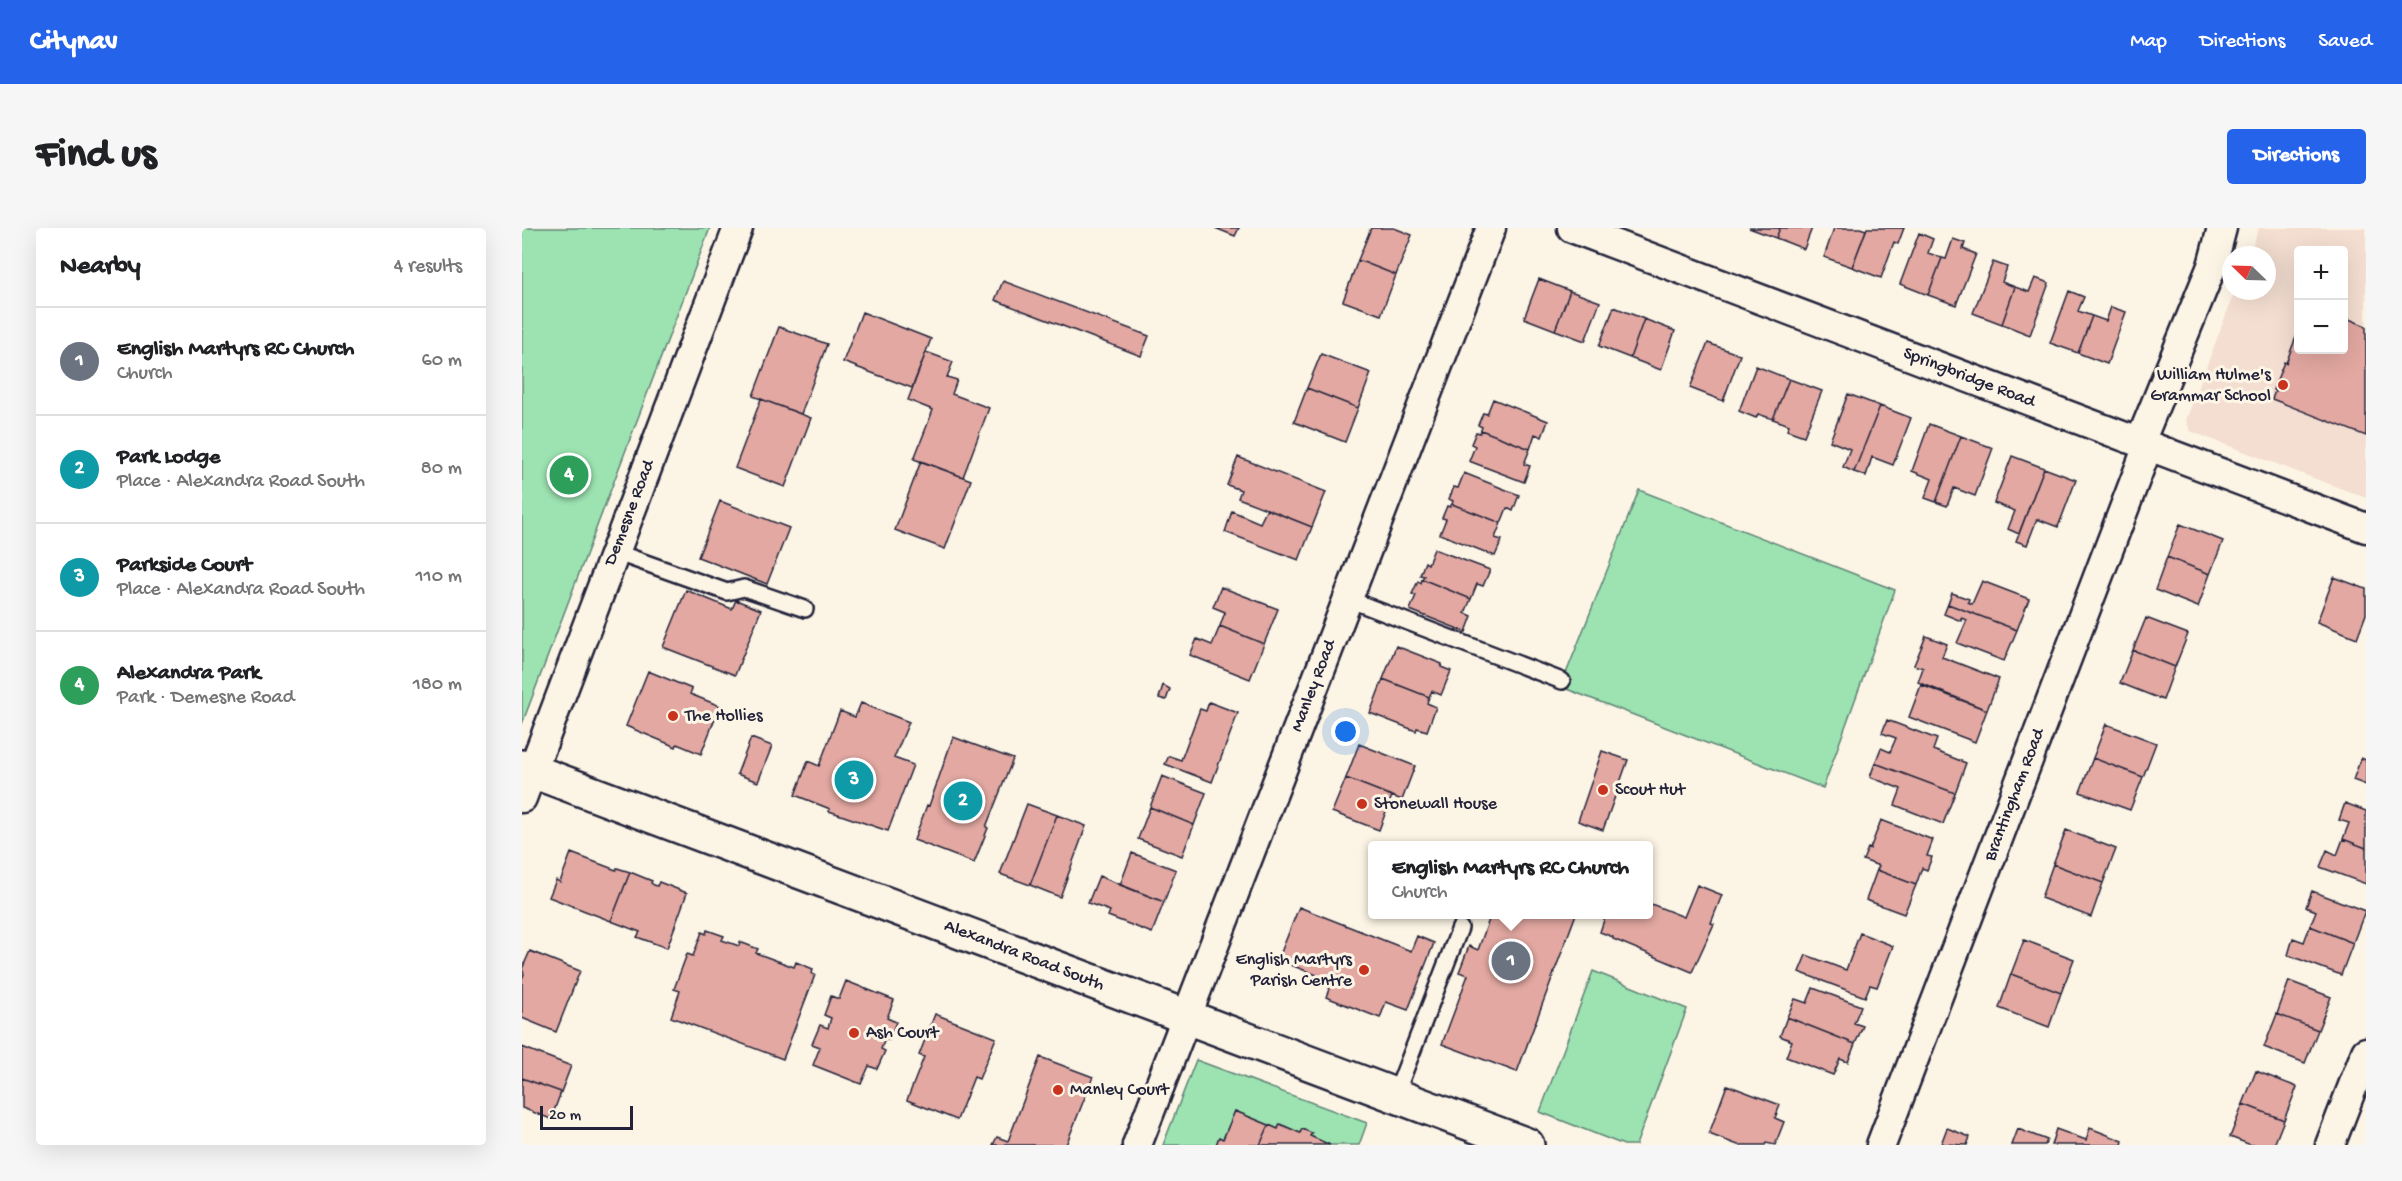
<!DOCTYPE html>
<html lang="en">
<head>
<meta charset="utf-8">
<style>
  body { margin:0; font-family:"Gochi Hand",sans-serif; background:#f6f6f6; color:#202124 }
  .controls { position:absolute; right:18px; top:18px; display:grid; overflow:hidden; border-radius:6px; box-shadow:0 6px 24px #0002 }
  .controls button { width:54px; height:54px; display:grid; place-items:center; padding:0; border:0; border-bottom:2px solid #e0e0e0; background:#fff; color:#202124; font:30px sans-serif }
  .compass { position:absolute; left:1700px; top:18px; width:54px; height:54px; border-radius:50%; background:#fff; box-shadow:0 6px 24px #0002; rotate:293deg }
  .scale { position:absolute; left:18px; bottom:15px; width:93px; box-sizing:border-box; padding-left:6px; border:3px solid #22223b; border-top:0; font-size:16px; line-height:21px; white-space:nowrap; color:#22223b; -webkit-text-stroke:4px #fcf5e5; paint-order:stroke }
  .you { position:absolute; left:824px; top:504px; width:21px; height:21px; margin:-15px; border:4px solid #fff; border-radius:50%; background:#1a73e8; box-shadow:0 0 0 9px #1a73e833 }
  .badge { display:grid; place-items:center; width:39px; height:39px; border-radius:50%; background:#2563eb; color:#fff; font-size:20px; font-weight:700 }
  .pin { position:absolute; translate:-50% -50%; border:3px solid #fff; box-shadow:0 2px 6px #0006 }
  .popup { position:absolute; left:846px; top:613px; width:285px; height:78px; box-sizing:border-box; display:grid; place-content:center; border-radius:6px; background:#fff; filter:drop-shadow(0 2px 4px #0005); font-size:20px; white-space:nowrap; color:#757577 }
  .popup b { font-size:22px; color:#202124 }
  .popup::after { content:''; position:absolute; left:50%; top:100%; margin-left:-12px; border:12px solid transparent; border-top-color:#fff }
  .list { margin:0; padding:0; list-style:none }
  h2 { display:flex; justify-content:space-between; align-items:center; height:78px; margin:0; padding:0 24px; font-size:26px }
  h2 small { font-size:20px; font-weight:400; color:#757577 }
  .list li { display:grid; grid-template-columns:39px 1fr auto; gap:18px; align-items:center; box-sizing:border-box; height:108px; padding:0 24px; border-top:2px solid #e0e0e0 }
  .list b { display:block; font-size:22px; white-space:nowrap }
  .list p { margin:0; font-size:20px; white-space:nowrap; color:#757577 }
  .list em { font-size:20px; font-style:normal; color:#757577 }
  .map { position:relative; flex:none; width:1844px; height:917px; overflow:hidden; border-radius:6px }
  header { display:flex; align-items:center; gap:36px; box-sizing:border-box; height:84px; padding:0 30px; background:#2563eb; color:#fff }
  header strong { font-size:28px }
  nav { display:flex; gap:33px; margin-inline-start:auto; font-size:21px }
  .intro { display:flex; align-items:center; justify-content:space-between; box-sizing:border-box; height:144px; padding:0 36px }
  h1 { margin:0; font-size:42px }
  .button { padding:15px 27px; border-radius:6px; background:#2563eb; color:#fff; font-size:21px; font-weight:700 }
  main { display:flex; gap:36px; padding:0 36px }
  aside { flex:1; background:#fff; border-radius:6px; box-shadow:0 6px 24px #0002 }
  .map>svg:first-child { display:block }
  .built { fill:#f4ded1; fill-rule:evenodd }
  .green { fill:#9ce3b1; stroke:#5f8276; stroke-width:1.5 }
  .building { fill:#e2a8a1; stroke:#22223b; stroke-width:1.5 }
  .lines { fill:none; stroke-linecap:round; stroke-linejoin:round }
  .lane-casing { stroke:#22223b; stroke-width:20 }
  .street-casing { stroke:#22223b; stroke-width:33 }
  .secondary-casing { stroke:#22223b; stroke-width:38 }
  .lane { stroke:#fcf5e5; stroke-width:15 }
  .street { stroke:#fcf5e5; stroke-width:28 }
  .secondary { stroke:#fcf5e5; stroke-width:33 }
  .poi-dot { fill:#c8321e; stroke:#fcf5e5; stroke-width:2 }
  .labels { text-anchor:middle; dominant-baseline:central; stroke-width:6; stroke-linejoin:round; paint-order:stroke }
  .poi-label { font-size:18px; fill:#22223b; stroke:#fcf5e5; text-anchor:start }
  .street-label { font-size:18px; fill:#22223b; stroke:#fcf5e5 }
</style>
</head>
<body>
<header>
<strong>Citynav</strong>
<nav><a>Map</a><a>Directions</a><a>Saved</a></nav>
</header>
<div class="intro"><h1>Find us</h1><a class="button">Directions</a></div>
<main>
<aside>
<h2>Nearby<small>4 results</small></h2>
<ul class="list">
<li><span class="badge" style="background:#6b7280">1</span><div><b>English Martyrs RC Church</b><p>Church</p></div><em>60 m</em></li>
<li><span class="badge" style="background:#0f9aa8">2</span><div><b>Park Lodge</b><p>Place · Alexandra Road South</p></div><em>80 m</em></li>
<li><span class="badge" style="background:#0f9aa8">3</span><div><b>Parkside Court</b><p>Place · Alexandra Road South</p></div><em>110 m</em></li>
<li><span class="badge" style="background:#2e9e5b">4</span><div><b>Alexandra Park</b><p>Park · Demesne Road</p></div><em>180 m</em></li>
</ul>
</aside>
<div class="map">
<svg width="1844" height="917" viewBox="0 0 1844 917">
  <rect width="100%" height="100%" fill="#fcf5e5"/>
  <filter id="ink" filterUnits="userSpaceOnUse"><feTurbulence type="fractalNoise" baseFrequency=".0167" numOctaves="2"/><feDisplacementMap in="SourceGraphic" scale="12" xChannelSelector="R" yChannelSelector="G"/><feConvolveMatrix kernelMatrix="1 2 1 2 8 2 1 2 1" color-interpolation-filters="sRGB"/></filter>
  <g filter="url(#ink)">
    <!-- built -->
    <path class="built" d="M1737 0H1844V270L1668 203 1664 192 1713 63H1745V27H1727ZM1776 22H1822V122H1776Z"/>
    <!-- green -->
    <path class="green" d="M0 0H188L0 496Z
      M1117 262 1373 362 1301 560 845 384 1043 448Z
      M1071 743 1165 781 1114 917H1102L1018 884Z
      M674 832 845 895 837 917H808L788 908 790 905 780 901 778 905 758 896 756 901 713 883 701 911 697 909 694 917H641Z"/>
    <!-- building -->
    <path class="building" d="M693 0H717L713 8Z
      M849 0H872L890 7 874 47 836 32Z
      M1227 0H1258L1254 10Z
      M1258 0H1290L1282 21 1254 10Z
      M1312 0H1338L1344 2 1330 39 1302 29Z
      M1345 0H1382L1376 16 1372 14 1359 50 1330 39Z
      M1397 5 1411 11 1406 25 1420 30 1406 67 1378 56Z
      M1431 11 1443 15 1441 21 1454 26 1434 77 1406 67 1420 30 1424 31Z
      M836 32 874 47 859 87 821 73Z
      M1471 34 1485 39 1480 54 1493 59 1480 96 1451 85Z
      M1513 50 1527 55 1508 107 1480 96 1493 59 1507 64Z
      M1017 51 1048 63 1033 102 1002 90Z
      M481 53 627 108 619 128 473 72Z
      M1048 63 1078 74 1063 113 1033 102Z
      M1547 63 1562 69 1556 83 1570 88 1556 125 1528 115Z
      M1092 79 1122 91 1108 130 1077 118Z
      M1589 79 1604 84 1585 136 1556 125 1570 88 1584 93Z
      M340 84 409 111 390 160 321 134Z
      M1822 89 1844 98V208L1750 171 1753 163 1751 162 1762 134 1764 135 1776 104V122H1822Z
      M1122 91 1153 103 1139 142 1108 130Z
      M257 99 305 116 279 186 231 168Z
      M1186 115 1218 127 1201 173 1168 160Z
      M404 124 431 134 425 149 435 152 430 166 467 180 441 249 392 231 411 182 386 172Z
      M799 126 849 145 836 180 785 160Z
      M1234 138 1267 151 1251 191 1236 186 1234 190 1217 183Z
      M1267 151 1300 163 1282 208 1265 202 1267 197 1251 191Z
      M785 160 836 180 823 214 772 194Z
      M1326 166 1358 178 1332 244 1321 239 1328 221 1308 213Z
      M239 171 289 190 263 259 213 240Z
      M971 171 1026 193 1020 209 1013 206 1008 221 959 202 960 199 956 197 961 185 965 186Z
      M1358 178 1389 190 1371 237 1350 229 1344 248 1332 244Z
      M1407 196 1439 208 1414 274 1403 270 1410 251 1390 243Z
      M959 202 1008 221 1002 236 1008 238 1002 254 947 233 953 218 949 216 954 204 958 205Z
      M1439 208 1471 220 1453 268 1432 260 1425 278 1414 274Z
      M1490 228 1522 240 1497 306 1486 301 1493 283 1472 275Z
      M716 229 804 264 790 299 716 270 719 262 705 257Z
      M399 233 449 252 423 321 373 302Z
      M1522 240 1554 252 1536 299 1515 291 1505 317 1494 313Z
      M942 245 997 267 991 283 985 280 979 295 930 276 931 273 927 271 932 259 936 260Z
      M198 273 267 300 245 356 176 329Z
      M930 276 979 295 973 310 980 312 973 328 918 306 924 291 920 290 925 278 928 279Z
      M745 281 790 299 777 332 703 304 710 283 738 295Z
      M1658 296 1701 313 1688 346 1645 329Z
      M912 321 968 342 961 358 955 356 949 371 900 351 902 348 898 347 903 334 906 336Z
      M1645 329 1688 346 1676 379 1633 362Z
      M1812 349 1844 361V386L1835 410 1795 394Z
      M900 351 949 371 943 385 950 388 944 404 888 382 894 367 890 366 896 353 899 355Z
      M1460 353 1507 371 1495 402 1426 376 1430 365 1447 371 1446 374 1450 376Z
      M699 359 756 381 742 416 698 398 703 384 691 379Z
      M164 362 210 381 214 372 239 382 213 447 141 419Z
      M1426 376 1495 402 1482 433 1435 415 1445 392 1439 390V393L1422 386Z
      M1624 390 1666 406 1653 439 1611 422Z
      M698 398 742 416 728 451 668 427 675 411 690 417Z
      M1404 408 1425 416 1420 429 1477 451 1465 482 1396 454 1401 440 1392 437Z
      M874 418 920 436 919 439 929 443 919 467 910 463 907 469 861 451Z
      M1611 422 1653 439 1641 472 1598 455Z
      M126 443 170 461 168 466 198 478 179 526 155 516 154 519 104 498Z
      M861 451 907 469 905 475 914 479 905 503 895 500 894 503 848 485Z
      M641 457 648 461 644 472 637 470Z
      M1399 457 1465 482 1453 514 1387 489Z
      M687 474 716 485 690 554 643 536 647 528 659 532 678 481 684 483Z
      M339 475 387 494 372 530 391 537 366 603 307 583 308 581 273 567 286 533 297 538 318 483 333 489Z
      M1365 492 1415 511 1411 522 1444 535 1433 565 1353 535 1359 520 1368 524 1374 510 1360 505Z
      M1584 496 1634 515 1621 549 1571 530Z
      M431 509 491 531 464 599 466 600 452 635 392 612 405 577 407 578Z
      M229 510 250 518 236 554 215 546Z
      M837 516 893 538 880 572 824 550Z
      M1080 523 1106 532 1081 602 1056 593Z
      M1571 530 1621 549 1608 582 1558 564Z
      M1839 530 1844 532V557L1831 552Z
      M1353 535 1433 565 1421 596 1373 577 1379 561 1348 549Z
      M640 548 684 565 672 597 628 579Z
      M824 550 870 568 857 602 810 584Z
      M1823 575 1844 583V620L1821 611 1827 595 1817 592Z
      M505 576 535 587 508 657 478 646Z
      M628 579 672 597 660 628 616 611Z
      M535 587 564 598 538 669 508 657Z
      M1359 592 1411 612 1405 628 1410 629 1405 642 1400 640 1394 657 1355 642 1357 638 1341 632 1346 620 1348 621Z
      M1544 602 1594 621 1581 655 1531 636Z
      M1821 611 1844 620V656L1798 639 1805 622 1815 627Z
      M49 625 94 642 95 640 108 644 89 693 27 669 34 652 38 654Z
      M610 625 654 642 642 674 598 657Z
      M1531 636 1581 655 1569 689 1519 670Z
      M1355 642 1394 657 1382 686 1344 672Z
      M108 644 130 653 129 655 132 657 135 658 137 654 165 665 145 720 115 709 118 704 89 693Z
      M577 648 642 674 630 705 586 688 588 683 566 675Z
      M1175 657 1200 667 1189 695 1192 696 1170 744 1091 711V709L1078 704 1084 686H1127V675L1162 689Z
      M1790 663 1843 683 1831 715 1788 698 1794 683 1784 679Z
      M777 679 889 723 895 708 912 715 886 782 864 774 858 790 804 769 810 753 756 732Z
      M969 686H1054L995 844 920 816 946 747 937 744 947 718 956 722Z
      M1788 698 1831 715 1819 747 1766 727 1771 710 1782 714Z
      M185 702 202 708 200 712 217 718 218 714 236 721 234 725 272 739 274 734 291 741 290 746 293 747 261 831 149 789 158 763 152 761 165 726 171 728 180 704 184 706Z
      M1338 705 1371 718 1355 759 1348 757 1343 769 1277 744 1284 727 1324 742Z
      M1502 712 1552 731 1539 765 1489 746Z
      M8 723 58 743 34 804 0 790V751L2 746 0 741Z
      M1489 746 1539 765 1527 799 1477 780Z
      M324 753 372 772 365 790 374 794 367 812 363 811 359 821 363 823 355 841 347 838 339 856 291 837 298 819 290 816 298 797 306 800 309 790 302 787 309 768 317 771Z
      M1767 753 1809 769 1796 802 1755 786Z
      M1291 760 1339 778 1332 795 1341 798 1333 816 1265 789 1273 771 1285 775Z
      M413 786 474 810 457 851 452 849 435 892 385 872 402 829 397 827Z
      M1755 786 1796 802 1783 835 1742 819Z
      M1265 789 1333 816 1326 834 1318 831 1311 847 1264 829 1270 813 1258 808Z
      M0 819 49 838 39 864 0 850Z
      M518 829 571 849 544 917H471L475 909 486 913Z
      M1734 843 1775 859 1762 892 1721 876Z
      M0 850 39 864 29 891 0 880Z
      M1205 857 1258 877 1253 890 1262 894 1253 917 1244 915 1243 917H1216L1187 906Z
      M1721 876 1762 892 1752 917H1729L1708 909Z
      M713 883 747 897 738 917H694L697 909 701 911Z
      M758 896 778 905 780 901 790 905 788 908 808 917H738L747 897 756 901Z
      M1425 900 1448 909 1445 917 1419 916Z
      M1568 900 1601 913 1600 917H1529L1534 901 1564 912Z
      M1496 901 1525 912 1523 917H1490Z"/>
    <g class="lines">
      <defs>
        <path id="lane" d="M93 324 205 364 222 360 283 381
          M826 371 1040 453
          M873 868 938 700"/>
        <path id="street" d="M1050 0 1844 300
          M1618 214 1690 38 1700 0
          M0 570 216 0
          M615 917 969 0
          M1359 917 1626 218
          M1808 917 1844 824"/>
        <path id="secondary" d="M0 539 1005 917"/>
      </defs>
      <!-- lane casing -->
      <use href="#lane" class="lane-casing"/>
      <!-- street casing -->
      <use href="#street" class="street-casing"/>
      <!-- secondary casing -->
      <use href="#secondary" class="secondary-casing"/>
      <!-- lane -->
      <use href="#lane" class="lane"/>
      <!-- street -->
      <use href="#street" class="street"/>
      <!-- secondary -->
      <use href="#secondary" class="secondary"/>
    </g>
  </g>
  <!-- markers -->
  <g class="poi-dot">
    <circle cx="1761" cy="157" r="6"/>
    <circle cx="151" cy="488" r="6"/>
    <circle cx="1081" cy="562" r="6"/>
    <circle cx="840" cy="576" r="6"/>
    <circle cx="842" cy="742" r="6"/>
    <circle cx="332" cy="805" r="6"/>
    <circle cx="536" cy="862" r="6"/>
  </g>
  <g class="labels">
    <!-- poi labels -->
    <g class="poi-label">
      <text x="1749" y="147" text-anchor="end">William Hulme's<tspan x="1749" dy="21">Grammar School</tspan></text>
      <text x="163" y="488">The Hollies</text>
      <text x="1093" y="562">Scout Hut</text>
      <text x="852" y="576">Stonewall House</text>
      <text x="830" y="732" text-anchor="end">English Martyrs<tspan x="830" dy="21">Parish Centre</tspan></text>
      <text x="344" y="805">Ash Court</text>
      <text x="548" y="862">Manley Court</text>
    </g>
    <!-- street labels -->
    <g class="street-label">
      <text transform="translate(1447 150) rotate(21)">Springbridge Road</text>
      <text transform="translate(108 285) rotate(-69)">Demesne Road</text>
      <text transform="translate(792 458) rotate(-69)">Manley Road</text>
      <text transform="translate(1493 567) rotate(-69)">Brantingham Road</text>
      <text transform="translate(502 728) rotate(21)">Alexandra Road South</text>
    </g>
  </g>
</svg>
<div class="controls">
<button>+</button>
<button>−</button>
</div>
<svg class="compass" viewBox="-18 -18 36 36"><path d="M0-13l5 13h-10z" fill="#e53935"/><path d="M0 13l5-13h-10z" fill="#757577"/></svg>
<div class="scale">20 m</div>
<div class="you"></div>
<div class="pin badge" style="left:989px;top:733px;background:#6b7280">1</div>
<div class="popup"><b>English Martyrs RC Church</b>Church</div>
<div class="pin badge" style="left:441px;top:573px;background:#0f9aa8">2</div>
<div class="pin badge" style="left:332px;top:552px;background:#0f9aa8">3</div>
<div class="pin badge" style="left:47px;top:247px;background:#2e9e5b">4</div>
</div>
</main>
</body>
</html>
